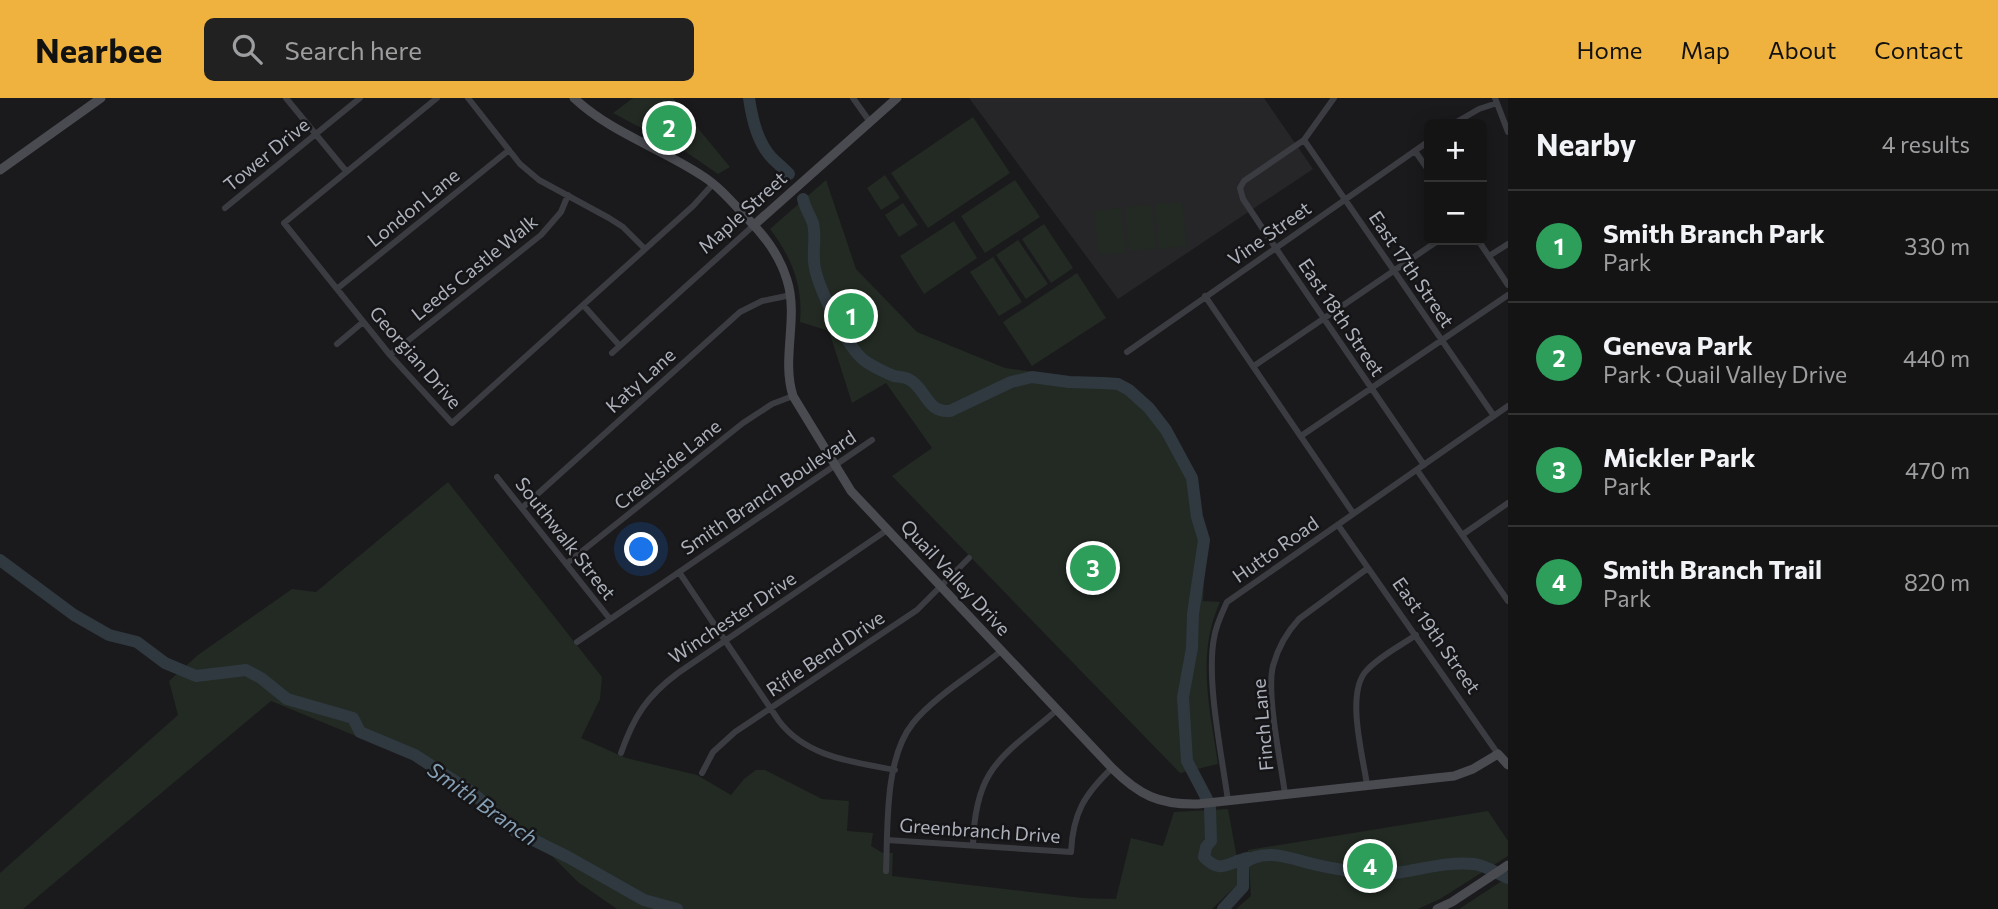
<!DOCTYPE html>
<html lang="en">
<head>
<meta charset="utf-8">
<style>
  body { margin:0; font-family:Commissioner,sans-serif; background:#212122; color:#f1f3f6 }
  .controls { position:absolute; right:21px; top:21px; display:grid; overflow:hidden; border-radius:10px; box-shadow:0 4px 18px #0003 }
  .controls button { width:63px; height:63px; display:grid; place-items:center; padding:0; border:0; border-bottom:2px solid #333334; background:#141415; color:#f1f3f6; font:35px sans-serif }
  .you { position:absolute; left:642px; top:452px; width:24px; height:24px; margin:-18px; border:5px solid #fff; border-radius:50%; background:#1a73e8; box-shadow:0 0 0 10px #1a73e833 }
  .badge { display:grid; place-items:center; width:46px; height:46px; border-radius:50%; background:#efb23f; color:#fff; font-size:23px; font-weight:700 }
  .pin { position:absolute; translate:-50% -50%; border:4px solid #fff; box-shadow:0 2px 7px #0006 }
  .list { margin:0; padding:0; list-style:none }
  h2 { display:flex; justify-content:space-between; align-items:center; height:91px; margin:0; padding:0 28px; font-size:30px }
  h2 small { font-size:23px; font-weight:400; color:#9d9ea0 }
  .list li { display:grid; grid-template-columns:46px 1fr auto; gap:21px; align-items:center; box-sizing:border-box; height:112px; padding:0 28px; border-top:2px solid #333334 }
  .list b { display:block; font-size:26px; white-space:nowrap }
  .list p { margin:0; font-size:23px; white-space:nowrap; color:#9d9ea0 }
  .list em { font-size:23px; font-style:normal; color:#9d9ea0 }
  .icon { flex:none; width:38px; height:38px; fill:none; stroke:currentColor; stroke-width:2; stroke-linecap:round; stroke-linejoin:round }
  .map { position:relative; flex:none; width:1508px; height:811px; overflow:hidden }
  header { display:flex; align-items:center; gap:42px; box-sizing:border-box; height:98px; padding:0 35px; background:#efb23f; color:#111 }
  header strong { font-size:33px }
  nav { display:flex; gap:38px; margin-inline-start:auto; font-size:24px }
  .search { width:490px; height:63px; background:#212122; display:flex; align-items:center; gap:18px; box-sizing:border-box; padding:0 24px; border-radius:10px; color:#9d9ea0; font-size:26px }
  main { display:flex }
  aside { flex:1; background:#141415 }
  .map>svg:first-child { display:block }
  .built { fill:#262629 }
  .green { fill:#222a23 }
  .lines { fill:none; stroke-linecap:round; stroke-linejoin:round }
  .river { stroke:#303940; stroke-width:12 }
  .street { stroke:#3b3c41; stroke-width:6 }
  .secondary { stroke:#494b51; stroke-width:9 }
  .labels { text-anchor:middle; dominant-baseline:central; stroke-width:5; stroke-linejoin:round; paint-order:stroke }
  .street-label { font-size:19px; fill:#adb1bb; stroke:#151517 }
  .water-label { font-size:21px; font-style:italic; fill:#859fb5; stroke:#151517 }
</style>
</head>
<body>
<header>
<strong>Nearbee</strong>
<div class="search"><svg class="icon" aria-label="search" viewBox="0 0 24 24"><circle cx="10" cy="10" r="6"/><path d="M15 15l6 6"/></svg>Search here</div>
<nav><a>Home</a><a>Map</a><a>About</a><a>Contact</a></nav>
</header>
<main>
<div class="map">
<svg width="1508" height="811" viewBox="0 0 1508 811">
  <rect width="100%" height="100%" fill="#1a1a1c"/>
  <!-- built -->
  <path class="built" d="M969 0H1264L1313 71 1118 201Z"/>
  <!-- green -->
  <path class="green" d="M633 0H673L730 69 718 76 686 54 613 15Z
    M973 19 1010 75 928 130 891 75Z
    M885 77 900 100 881 112 867 90Z
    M826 82 856 171 917 234 1005 270 1116 284 1146 304 1168 331 1192 373 1206 436 1203 503 1220 504C1196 557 1210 611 1218 666L1180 675 892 378 932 350 886 285 852 305 829 233 800 224C803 187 792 160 770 131Z
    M1015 82 1040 119 985 155 961 118Z
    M1182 104 1187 148 1159 151 1155 106Z
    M903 105 918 127 899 139 885 117Z
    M1152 107 1156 151 1129 153 1125 109Z
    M1121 110 1126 155 1099 157 1094 113Z
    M954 123 977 160 924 196 900 158Z
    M1044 126 1073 170 1051 185 1022 141Z
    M1018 142 1048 186 1026 201 996 157Z
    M993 159 1022 204 999 218 970 174Z
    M1077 175 1106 220 1032 268 1003 224Z
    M448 384 602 579 600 601 581 640 626 660 697 677 731 697 744 681 756 672H765L822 701 849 703 847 733 873 735 871 748 883 755H893L892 778 1082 800 1116 801 1131 740 1163 748 1174 714 1228 711 1241 783 1212 811H617L578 784 553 759 505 731 464 697 409 660 271 603 23 811H0V775L178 617 169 583 198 557 292 491 316 494Z
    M1488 713 1508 743V758L1440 801 1418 811H1236L1251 798 1248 752Z
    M1508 779V811H1459Z"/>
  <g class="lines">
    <!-- river -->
    <path class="river" d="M749 0C752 20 757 44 772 60 777 65 783 70 789 76
      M803 101C805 110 810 117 813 125 816 138 813 150 814 163 815 185 847 250 865 263 874 269 884 274 894 278 899 279 906 279 910 282 926 291 927 315 950 313L1011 284 1032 279 1069 284 1103 285 1118 286 1129 292 1149 310 1166 332 1192 380 1197 419 1204 442 1193 516 1192 550 1183 599 1187 663 1207 701
      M0 462 74 517 109 537 137 544 165 565 196 578 246 572 261 580 287 601 353 620 360 634 415 657 473 695 515 733 568 759 644 802 677 811
      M1210 710 1211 743 1206 749 1204 759C1221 777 1228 764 1248 760
      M1223 811 1243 789V766C1262 750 1287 759 1309 765 1332 771 1369 777 1394 775 1420 772 1447 763 1474 766 1485 767 1498 776 1508 780"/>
    <!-- street -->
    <path class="street" d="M286 0 346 73
      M437 0 284 125 390 257 452 325 693 108 713 86
      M468 0 520 66 539 82 609 120 623 129 645 151
      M853 0 870 24
      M1334 0 1304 42 1244 83 1240 90 1243 101 1275 149 1424 367
      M1495 0 1508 34
      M1453 26 1479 11 1497 5
      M1304 42 1494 318
      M1415 53 1429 73
      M225 110 360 0
      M1478 142 1508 187
      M1489 158 1508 146
      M338 190 509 52
      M1205 198 1353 415
      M584 208 619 247
      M337 246 363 224
      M1127 254 1429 43
      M612 255 754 127
      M390 257 541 137 561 114 568 97
      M1254 268 1439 142
      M1301 338 1508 197
      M1417 372 1508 503
      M497 379 610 521
      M522 410 740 214 762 203 791 197
      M1338 427 1498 656
      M1462 437 1508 405
      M566 466 743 325 772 306 793 298
      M679 474 779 623C806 659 853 664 895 672
      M577 544 872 342
      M621 655C634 618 647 598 678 575L887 432
      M702 675 713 654 735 634 917 512 969 460
      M1367 687C1363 658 1345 594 1367 572 1380 558 1400 548 1416 537
      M1285 696C1281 665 1266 595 1273 568 1278 549 1287 534 1299 521L1368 470
      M1228 703C1222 658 1206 583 1214 540 1216 527 1222 515 1227 504L1508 308
      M887 742 1071 754C1073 715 1084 697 1112 670
      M973 747C975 669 1002 659 1057 612
      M886 773C888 730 884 661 913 625 935 598 973 576 1001 553"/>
    <!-- secondary -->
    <path class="secondary" d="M574 0C610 34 660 50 701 77 719 88 733 105 747 120 765 138 780 158 787 182 799 220 781 260 793 298L851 393 1112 670C1139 697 1159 707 1198 706L1454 678 1473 671 1498 656 1508 667
      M0 72 101 0
      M754 127 897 0
      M1437 811 1452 804 1508 767"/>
  </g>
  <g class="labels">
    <!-- street labels -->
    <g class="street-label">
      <text transform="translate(266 56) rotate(-39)">Tower Drive</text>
      <text transform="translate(413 109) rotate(-39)">London Lane</text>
      <text transform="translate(742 114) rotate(-42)">Maple Street</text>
      <text transform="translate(1269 135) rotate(-35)">Vine Street</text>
      <text transform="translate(474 169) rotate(-39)">Leeds Castle Walk</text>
      <text transform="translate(1412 171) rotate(56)">East 17th Street</text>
      <text transform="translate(1342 219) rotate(56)">East 18th Street</text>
      <text transform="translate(416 259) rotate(49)">Georgian Drive</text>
      <text transform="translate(640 282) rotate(-42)">Katy Lane</text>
      <text transform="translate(667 366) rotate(-39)">Creekside Lane</text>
      <text transform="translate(768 394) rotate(-34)">Smith Branch Boulevard</text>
      <text transform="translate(566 440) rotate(52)">Southwalk Street</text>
      <text transform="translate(1275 451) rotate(-35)">Hutto Road</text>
      <text transform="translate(956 479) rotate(47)">Quail Valley Drive</text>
      <text transform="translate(732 519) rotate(-34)">Winchester Drive</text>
      <text transform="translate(1437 537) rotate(55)">East 19th Street</text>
      <text transform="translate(825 555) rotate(-34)">Rifle Bend Drive</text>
      <text transform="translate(1262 627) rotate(-95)">Finch Lane</text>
      <text transform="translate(980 732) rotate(4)">Greenbranch Drive</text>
    </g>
    <!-- water labels -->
    <g class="water-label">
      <text transform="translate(483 705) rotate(35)">Smith Branch</text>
    </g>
  </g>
</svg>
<div class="controls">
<button>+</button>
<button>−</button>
</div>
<div class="you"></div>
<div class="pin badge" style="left:851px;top:218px;background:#2e9e5b">1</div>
<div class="pin badge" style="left:669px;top:30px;background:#2e9e5b">2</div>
<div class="pin badge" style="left:1093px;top:470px;background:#2e9e5b">3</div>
<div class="pin badge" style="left:1370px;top:768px;background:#2e9e5b">4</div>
</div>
<aside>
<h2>Nearby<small>4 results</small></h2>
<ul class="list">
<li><span class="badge" style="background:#2e9e5b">1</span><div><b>Smith Branch Park</b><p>Park</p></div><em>330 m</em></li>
<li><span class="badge" style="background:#2e9e5b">2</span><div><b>Geneva Park</b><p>Park · Quail Valley Drive</p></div><em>440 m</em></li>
<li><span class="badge" style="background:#2e9e5b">3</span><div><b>Mickler Park</b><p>Park</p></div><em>470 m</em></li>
<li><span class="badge" style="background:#2e9e5b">4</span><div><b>Smith Branch Trail</b><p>Park</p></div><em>820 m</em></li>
</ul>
</aside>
</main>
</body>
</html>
